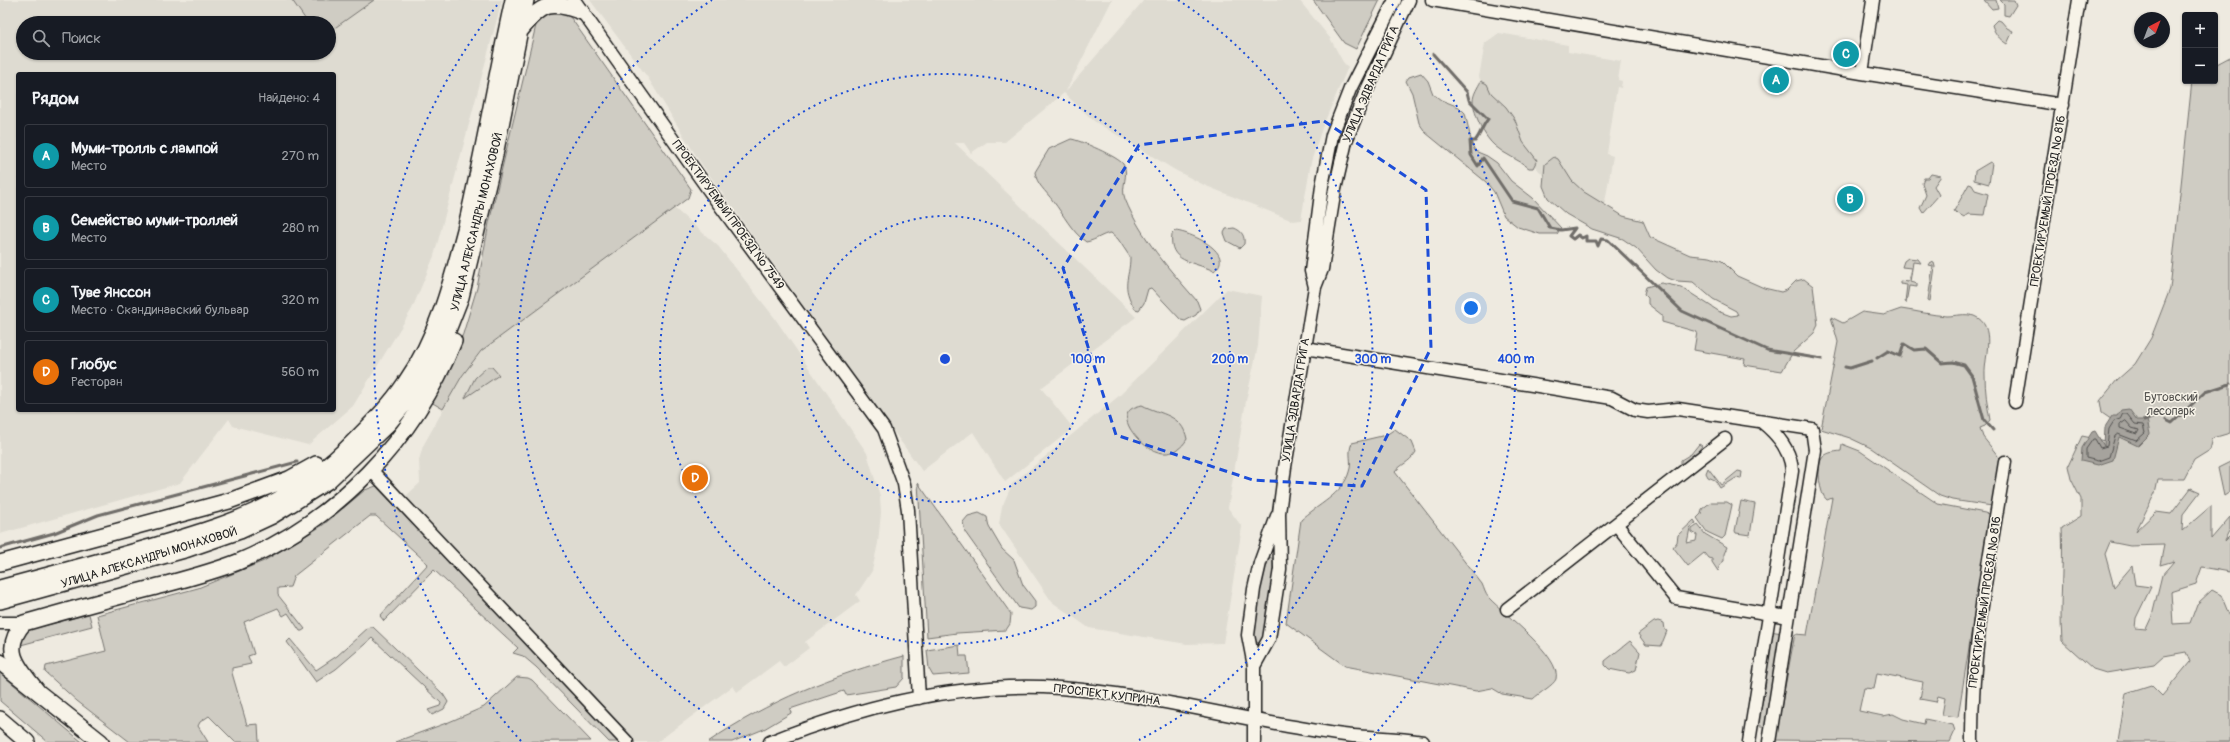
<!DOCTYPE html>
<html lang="ru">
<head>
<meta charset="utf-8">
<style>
  body { margin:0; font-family:Pangolin,sans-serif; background:#242831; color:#f1f3f6 }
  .controls { position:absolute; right:12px; top:12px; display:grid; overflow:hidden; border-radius:4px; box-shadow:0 1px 3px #0004 }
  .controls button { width:36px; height:36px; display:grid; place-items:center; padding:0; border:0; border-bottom:1px solid #363941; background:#171b24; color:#f1f3f6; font:20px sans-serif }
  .compass { position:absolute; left:2134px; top:12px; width:36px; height:36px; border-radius:50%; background:#171b24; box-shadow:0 1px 3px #0004; rotate:42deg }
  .you { position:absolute; left:1471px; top:308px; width:14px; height:14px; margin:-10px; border:3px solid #fff; border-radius:50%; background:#1a73e8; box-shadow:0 0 0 6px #1a73e833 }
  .badge { display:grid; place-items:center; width:26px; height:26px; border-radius:50%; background:#919294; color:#fff; font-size:13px; font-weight:700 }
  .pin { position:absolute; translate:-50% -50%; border:2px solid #fff; box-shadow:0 1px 4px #0006 }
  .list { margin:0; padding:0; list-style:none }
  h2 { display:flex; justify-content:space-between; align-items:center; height:52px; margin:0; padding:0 16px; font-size:17px }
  h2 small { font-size:13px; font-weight:400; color:#9ea1a6 }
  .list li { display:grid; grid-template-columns:26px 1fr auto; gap:12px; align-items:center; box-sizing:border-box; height:64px; margin:0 8px 8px; padding:0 8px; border:1px solid #363941; border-radius:4px }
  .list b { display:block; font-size:15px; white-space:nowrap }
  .list p { margin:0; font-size:13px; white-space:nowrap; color:#9ea1a6 }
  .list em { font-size:13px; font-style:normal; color:#9ea1a6 }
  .icon { flex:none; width:22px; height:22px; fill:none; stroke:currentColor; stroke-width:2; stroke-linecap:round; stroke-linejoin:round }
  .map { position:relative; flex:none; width:2230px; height:742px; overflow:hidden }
  .search { position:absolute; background:#171b24; box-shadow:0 1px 3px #0004; left:16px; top:16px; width:320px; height:44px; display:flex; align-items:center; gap:10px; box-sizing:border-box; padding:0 14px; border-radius:22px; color:#9ea1a6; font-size:15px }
  .panel { position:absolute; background:#171b24; box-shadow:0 1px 3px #0004; left:16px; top:72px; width:320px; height:340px; border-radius:4px }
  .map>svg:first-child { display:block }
  .built { fill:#dedbd1; fill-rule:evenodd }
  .green { fill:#cfccc3; stroke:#767470; fill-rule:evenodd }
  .water { fill:#a6a39d; stroke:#6f6d69 }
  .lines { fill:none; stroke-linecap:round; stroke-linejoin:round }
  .shore { stroke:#535250; stroke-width:1 }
  .stream { stroke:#6f6d69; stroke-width:3 }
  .minor-casing { stroke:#1c1c1c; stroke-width:15 }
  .major-casing { stroke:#1c1c1c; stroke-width:18 }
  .minor { stroke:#f7f3e8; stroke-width:12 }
  .major { stroke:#f7f3e8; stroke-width:15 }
  .marked { fill:none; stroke:#1d4ed8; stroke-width:3; stroke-dasharray:8 5; stroke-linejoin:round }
  .ring { fill:none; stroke:#1d4ed8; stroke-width:2; stroke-dasharray:2 4 }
  .labels { text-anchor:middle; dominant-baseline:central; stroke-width:3; stroke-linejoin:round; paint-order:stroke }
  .street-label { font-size:12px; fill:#1c1c1c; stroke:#f7f3e8 }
  .park-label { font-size:12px; fill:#52514e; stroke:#f7f3e8 }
  .centre { fill:#1d4ed8; stroke:#f7f3e8; stroke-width:2 }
  .ring-label { font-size:12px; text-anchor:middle; font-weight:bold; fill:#1d4ed8; stroke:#f7f3e8; stroke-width:3; stroke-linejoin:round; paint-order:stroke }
</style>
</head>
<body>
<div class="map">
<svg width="2230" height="742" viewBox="0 0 2230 742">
  <rect width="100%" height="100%" fill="#eeeae0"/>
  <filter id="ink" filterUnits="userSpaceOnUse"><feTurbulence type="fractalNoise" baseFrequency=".025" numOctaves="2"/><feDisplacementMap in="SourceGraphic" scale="8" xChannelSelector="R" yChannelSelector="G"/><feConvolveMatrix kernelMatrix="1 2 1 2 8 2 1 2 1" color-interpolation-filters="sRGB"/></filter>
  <g filter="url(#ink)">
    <!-- built -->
    <path class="built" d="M0 0H502L434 256 412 309 353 406 308 445 233 426 229 419 180 483 0 534ZM23 23H329V53H23ZM18 74H334V410H18Z
      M590 0H1112L1066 91 1144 0H1299L1330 38 1343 62 1348 67 1322 128 1311 162 1301 220 1293 221 1204 185 1175 170 1094 121 1064 93 1005 142H987L971 153 964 143H955L1136 317 1041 388 1073 428 1005 482 973 432 922 471 700 162 648 78Z
      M1499 33 1568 45V52L1621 61 1618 80 1622 81 1621 88 1617 87 1612 120 1607 154 1613 156 1601 225 1543 175 1511 140 1479 77 1485 43Z
      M674 208 718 246 774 317 867 453 880 496 881 513 878 543 872 571 856 595 860 601 805 642 809 648 784 667 779 661 737 692 733 686 657 742H615L394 507 420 483 419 460 423 446 462 376 481 351Z
      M1227 289 1262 296 1258 346 1246 401 1228 508 1242 527 1223 643 1187 644 1089 628 1052 602 999 524 1002 507 1012 484 1120 395Z"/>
    <!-- green -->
    <path class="green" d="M292 0H374L329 32V23H308Z
      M1313 0H1380L1356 49 1344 43Z
      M1984 0H1996L1998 8 1992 9Z
      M2000 0H2014L2016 5 2009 16 2004 15V4Z
      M549 11 564 13 571 18 691 189 688 198 481 351 462 376 443 409 431 402 448 370 463 334 477 288 489 223 537 21Z
      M1997 20 2001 21 2007 28 2013 31 2007 44C1999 39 1995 34 1992 25Z
      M2230 57V433L2213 438 2210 450 2194 460 2184 479H2158L2155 493 2136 531 2156 512 2171 514 2191 488 2200 492 2183 514 2182 531 2211 506V539L2230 517V529L2224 541 2230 535V572L2202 567 2196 584 2171 592 2173 624 2190 623 2197 604 2212 590 2221 595 2230 617V742H2118L2126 693 2151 685 2162 696 2190 662 2186 652 2164 656 2154 665 2106 673 2093 669 2062 641C2059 603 2064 566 2062 528L2081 516V499L2071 479 2068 466 2082 436 2106 441 2121 426 2102 413 2100 401 2117 380 2135 364 2151 338 2170 289 2192 81H2215V65ZM2110 542 2130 546 2164 545 2160 565 2174 561 2162 575 2152 616 2146 629 2135 628 2136 618 2151 587 2135 585 2132 566 2114 587 2105 554Z
      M1421 73 1428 81 1433 94 1441 100 1459 107 1465 113 1472 144 1475 151 1487 156 1497 163 1511 181 1533 198 1561 228 1557 234H1540L1518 227 1504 216 1494 192 1486 182 1426 133 1419 123 1412 93 1406 81 1409 77Z
      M1481 81 1487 84 1491 93 1506 107 1515 120 1523 142 1537 160 1533 168H1529C1518 159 1505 155 1495 146 1484 137 1474 115 1473 101 1473 94 1478 87 1481 81Z
      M1071 139C1080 140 1118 157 1123 164 1130 174 1120 187 1125 199 1141 238 1169 269 1197 301L1200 309 1196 315 1185 321 1181 320 1151 288 1148 289 1144 303 1139 310 1135 309C1120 284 1130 280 1130 257L1118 239 1111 233C1102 234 1097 240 1086 242 1071 231 1064 215 1053 201 1046 191 1036 184 1035 172L1049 149Z
      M1554 157 1558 159 1572 181 1584 192 1623 216 1643 221 1650 237 1690 255 1710 257 1722 261 1737 276 1764 288 1781 292 1787 290 1796 281 1804 279 1813 286 1818 325 1814 333 1793 352 1782 371 1744 365 1745 359 1694 350 1697 332 1662 322V315L1648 304V298L1644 294 1646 287 1661 283 1681 287 1720 312 1731 316 1738 315 1736 311 1713 299 1693 282 1677 281 1667 278 1656 270 1636 248 1623 239 1592 229 1566 214 1548 198 1543 186 1545 164Z
      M1990 162 1992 163 1989 184 1974 180 1975 171Z
      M1931 174 1941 176 1934 186 1939 195 1923 213 1920 208 1926 195 1922 183 1924 178H1928Z
      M1969 184 1972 185 1975 190 1988 194 1984 215 1968 214 1964 217 1954 211Z
      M1234 228C1242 231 1245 236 1244 244L1240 248 1227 241 1224 233 1226 229Z
      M1175 231C1190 232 1237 253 1214 271 1193 261 1168 263 1172 234Z
      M1908 258 1918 259 1921 263 1913 262 1910 282 1917 284V287L1909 286 1906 303 1905 302 1907 285 1900 284V281L1908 282 1911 268 1902 267 1904 261Z
      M1931 262 1934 263 1935 267 1930 301 1928 300 1933 266 1929 265Z
      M1901 309C1916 311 1931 315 1947 316 1955 316 1965 313 1974 316 1997 325 1984 358 1985 375 1985 391 1987 404 1990 420L1985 426 1980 428 1983 437 2002 461 1997 473 1992 506 1952 500 1940 496 1871 448 1850 438 1821 429 1838 342 1831 317 1843 323 1862 312 1884 315Z
      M487 367H492L499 375 465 398 475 378Z
      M1142 405C1161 415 1182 414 1187 439 1165 476 1122 430 1127 415 1129 408 1135 407 1142 405Z
      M1395 429 1412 442 1416 452C1408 464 1402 463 1395 472L1482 584C1484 588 1485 594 1489 598 1503 613 1562 657 1556 679 1554 685 1539 693 1533 699L1502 694 1492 688 1476 691 1345 666 1286 623 1301 520C1317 505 1343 494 1349 472 1353 461 1347 454 1352 443L1386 435Z
      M1699 444 1702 446 1693 458 1681 464V460L1691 454Z
      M1842 444 1860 451 1938 504 1990 514 1958 717 1942 715 1945 698 1938 696 1936 702 1920 699 1923 682 1877 673 1874 689 1864 688 1859 711 1883 716 1893 714 1903 719 1924 724 1925 719 1953 725 1955 731 1950 742 1775 740 1795 634 1807 635 1832 498 1827 500C1819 494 1817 468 1821 460 1825 452 1834 452 1841 451Z
      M2230 462V492L2224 496 2218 468Z
      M1708 468 1721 485 1738 471 1742 472 1741 479 1736 478 1720 488 1715 480 1708 477 1706 473Z
      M918 483 1011 614 1010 624 1006 630 957 633 927 637Z
      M376 486 620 742H609L536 667 523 656 513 653 518 648 434 570 384 621 380 616 428 564 376 516H370L294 576 290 587 278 588V595L305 629 302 631H300L288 613 283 616 278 608 244 622 254 654 248 656 251 664 232 668V673L247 725 258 724 259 742H235L209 716 200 722 198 726 208 742H130L77 701 45 672 46 666 106 651 97 615 198 588 264 561 323 525 365 490Z
      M1741 501 1755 504 1750 535 1736 533 1735 531Z
      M1711 502H1727L1732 505 1725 536 1722 539 1707 532 1697 518 1701 514 1702 509Z
      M979 513 987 517 989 527 1002 549 1014 560 1023 585 1035 601V607L1031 610 1019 608 965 532 963 522 968 516Z
      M1694 520 1696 523 1690 528 1687 543 1696 541 1697 535 1692 532V529L1698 525 1705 534 1727 547 1724 554V561L1720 564 1718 571 1712 562V559L1708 558 1704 553 1688 566 1673 547 1677 542 1678 535Z
      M1270 557 1273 559V572L1264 638 1261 642 1255 643C1252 624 1257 572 1270 557Z
      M89 614 92 626 17 646 25 632 28 630Z
      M1658 621 1664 623 1665 630 1667 631 1661 646 1646 645 1638 634 1654 622Z
      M369 627H373L443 694 448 702 444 709 432 715 428 710 440 706 441 703 372 638 336 669 316 682 287 642 290 639 316 670 337 656Z
      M1769 631 1783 633 1768 727 1754 725 1759 700H1763L1766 682 1763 681 1772 635Z
      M1630 641 1640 652 1636 670 1629 673 1609 669 1605 665V661Z
      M959 645 960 656H967L969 673 933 676 929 669 927 650Z
      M904 656V678L896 687 846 695 844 691 790 709 791 713 764 729 732 742H708C768 701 833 675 904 656Z
      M0 673 82 742H48L0 701Z
      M517 677 528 678 532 680 591 741 395 742 449 722 484 707Z"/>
    <!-- water -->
    <path class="water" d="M2129 409 2137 420H2147L2150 434 2138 446 2119 437 2113 460 2098 465 2081 461 2082 448 2092 432 2095 431 2104 446 2105 427 2112 416H2117L2121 410Z"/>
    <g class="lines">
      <!-- shore -->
      <path class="shore" d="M2123 414H2127L2135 424 2143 425 2145 433 2136 441 2118 434 2115 436 2109 457 2098 461 2086 458V449L2093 439H2095L2100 448 2107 446 2109 429 2114 421 2120 419Z
        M2126 421 2132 428 2139 430 2137 434 2120 428V425Z"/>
      <!-- stream -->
      <path class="stream" d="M1433 54 1467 92 1469 100 1488 119C1482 126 1481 134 1475 141H1470L1471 155 1478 166 1483 158 1512 201 1538 208 1550 228 1561 230 1575 228 1569 236 1573 239 1578 235 1582 238 1586 236V241H1596L1598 246 1601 239 1608 240 1682 311 1767 350 1822 359
        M1877 358 1888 351 1900 356 1904 344 1914 350 1926 349 1942 363 1953 362 1964 365 1972 376 1984 420 1993 430
        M1845 367 1850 368 1872 361
        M2166 420 2172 423 2205 392 2230 384
        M2144 421 2158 415
        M0 548 54 533 98 515 297 462"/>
      <defs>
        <path id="minor" d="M574 0 708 189 884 429 904 484 908 510 919 698
          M1432 0 1862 73 2063 105
          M1862 73 1873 0
          M1315 287 1311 271 1322 186 1332 135 1350 89 1395 0
          M1305 348 1612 398 1635 410 1648 412 1678 409 1812 429 1815 450 1769 742
          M2015 402 2079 0
          M371 470 627 742
          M1616 524 1676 598 1788 617
          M1507 609 1725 439
          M0 623H24
          M1254 666 1269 639 1280 569 1279 513 1285 467 1305 348 1315 287 1322 269 1335 189 1346 141 1364 96 1409 0
          M770 742C861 706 961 681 1060 688 1139 693 1216 714 1294 727 1313 730 1333 734 1353 736 1376 738 1399 738 1423 742
          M1254 742V666L1248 635 1254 589 1260 563 1277 516
          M1749 742 1792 471C1791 451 1777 434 1762 422
          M1972 742C1971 648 1990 555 2005 462"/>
        <path id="major" d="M521 30C542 3 551 0 582 12
          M0 563 229 501 289 479 316 464
          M0 588C49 575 98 562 147 548 187 536 228 525 266 506 300 489 330 466 356 439 374 421 391 404 405 383 438 336 452 280 466 226 484 151 496 75 513 0
          M0 601 188 549 240 531 272 516 328 481 389 423 418 388 429 370 441 348 461 297 495 155 526 0
          M0 662 101 742
          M38 692C19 668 0 650 24 623 66 611 109 599 152 588 181 580 210 573 238 562 336 521 415 439 454 341
          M0 719 27 742"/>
      </defs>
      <!-- minor casing -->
      <use href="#minor" class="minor-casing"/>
      <!-- major casing -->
      <use href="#major" class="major-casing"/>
      <!-- minor -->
      <use href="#minor" class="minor"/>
      <!-- major -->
      <use href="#major" class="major"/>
    </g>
  </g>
  <!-- marked area -->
  <path class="marked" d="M1324 121 1426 190 1431 348 1362 486 1253 480 1116 435 1063 268 1139 145Z"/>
  <!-- distance rings -->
  <g class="ring">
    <circle cx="945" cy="359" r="143"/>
    <circle cx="945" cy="359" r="285"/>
    <path d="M751 740A428 428 0 0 1 712 0M1178 0A428 428 0 0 1 1139 740"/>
    <path d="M521 741A571 571 0 0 1 498 4M1392 4A571 571 0 0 1 1369 741"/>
  </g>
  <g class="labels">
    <!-- street labels -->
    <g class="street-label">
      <text transform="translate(1371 84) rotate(-67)">УЛИЦА ЭДВАРДА ГРИГА</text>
      <text transform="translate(2048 201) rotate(-81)">ПРОЕКТИРУЕМЫЙ ПРОЕЗД № 816</text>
      <text transform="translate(728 215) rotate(54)">ПРОЕКТИРУЕМЫЙ ПРОЕЗД № 7549</text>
      <text transform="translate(477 222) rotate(-76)">УЛИЦА АЛЕКСАНДРЫ МОНАХОВОЙ</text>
      <text transform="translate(1296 400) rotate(-81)">УЛИЦА ЭДВАРДА ГРИГА</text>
      <text transform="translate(149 558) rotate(-17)">УЛИЦА АЛЕКСАНДРЫ МОНАХОВОЙ</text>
      <text transform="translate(1985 602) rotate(-82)">ПРОЕКТИРУЕМЫЙ ПРОЕЗД № 816</text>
      <text transform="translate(1107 695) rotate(7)">ПРОСПЕКТ КУПРИНА</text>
    </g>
    <!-- park labels -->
    <g class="park-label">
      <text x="2171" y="397">Бутовский<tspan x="2171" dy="14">лесопарк</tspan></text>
    </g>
  </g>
  <circle cx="945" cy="359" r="6" class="centre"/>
  <g class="ring-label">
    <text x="1088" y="363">100 m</text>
    <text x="1230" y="363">200 m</text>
    <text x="1373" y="363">300 m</text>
    <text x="1516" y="363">400 m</text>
  </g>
</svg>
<div class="controls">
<button>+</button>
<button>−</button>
</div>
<svg class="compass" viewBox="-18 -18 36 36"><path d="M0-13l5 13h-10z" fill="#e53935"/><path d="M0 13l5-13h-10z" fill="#9ea1a6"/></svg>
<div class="you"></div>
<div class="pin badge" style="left:1776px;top:80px;background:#0f9aa8">A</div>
<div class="pin badge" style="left:1850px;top:199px;background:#0f9aa8">B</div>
<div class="pin badge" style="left:1846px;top:54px;background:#0f9aa8">C</div>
<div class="pin badge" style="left:695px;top:478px;background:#e8710a">D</div>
<div class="search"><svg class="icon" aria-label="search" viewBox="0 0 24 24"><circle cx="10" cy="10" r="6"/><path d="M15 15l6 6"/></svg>Поиск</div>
<section class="panel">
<h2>Рядом<small>Найдено: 4</small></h2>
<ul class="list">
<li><span class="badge" style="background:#0f9aa8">A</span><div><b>Муми-тролль с лампой</b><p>Место</p></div><em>270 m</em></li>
<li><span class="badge" style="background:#0f9aa8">B</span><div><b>Семейство муми-троллей</b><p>Место</p></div><em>280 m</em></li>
<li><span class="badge" style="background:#0f9aa8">C</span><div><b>Туве Янссон</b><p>Место · Скандинавский бульвар</p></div><em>320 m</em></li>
<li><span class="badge" style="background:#e8710a">D</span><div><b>Глобус</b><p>Ресторан</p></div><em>560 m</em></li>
</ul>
</section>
</div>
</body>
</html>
